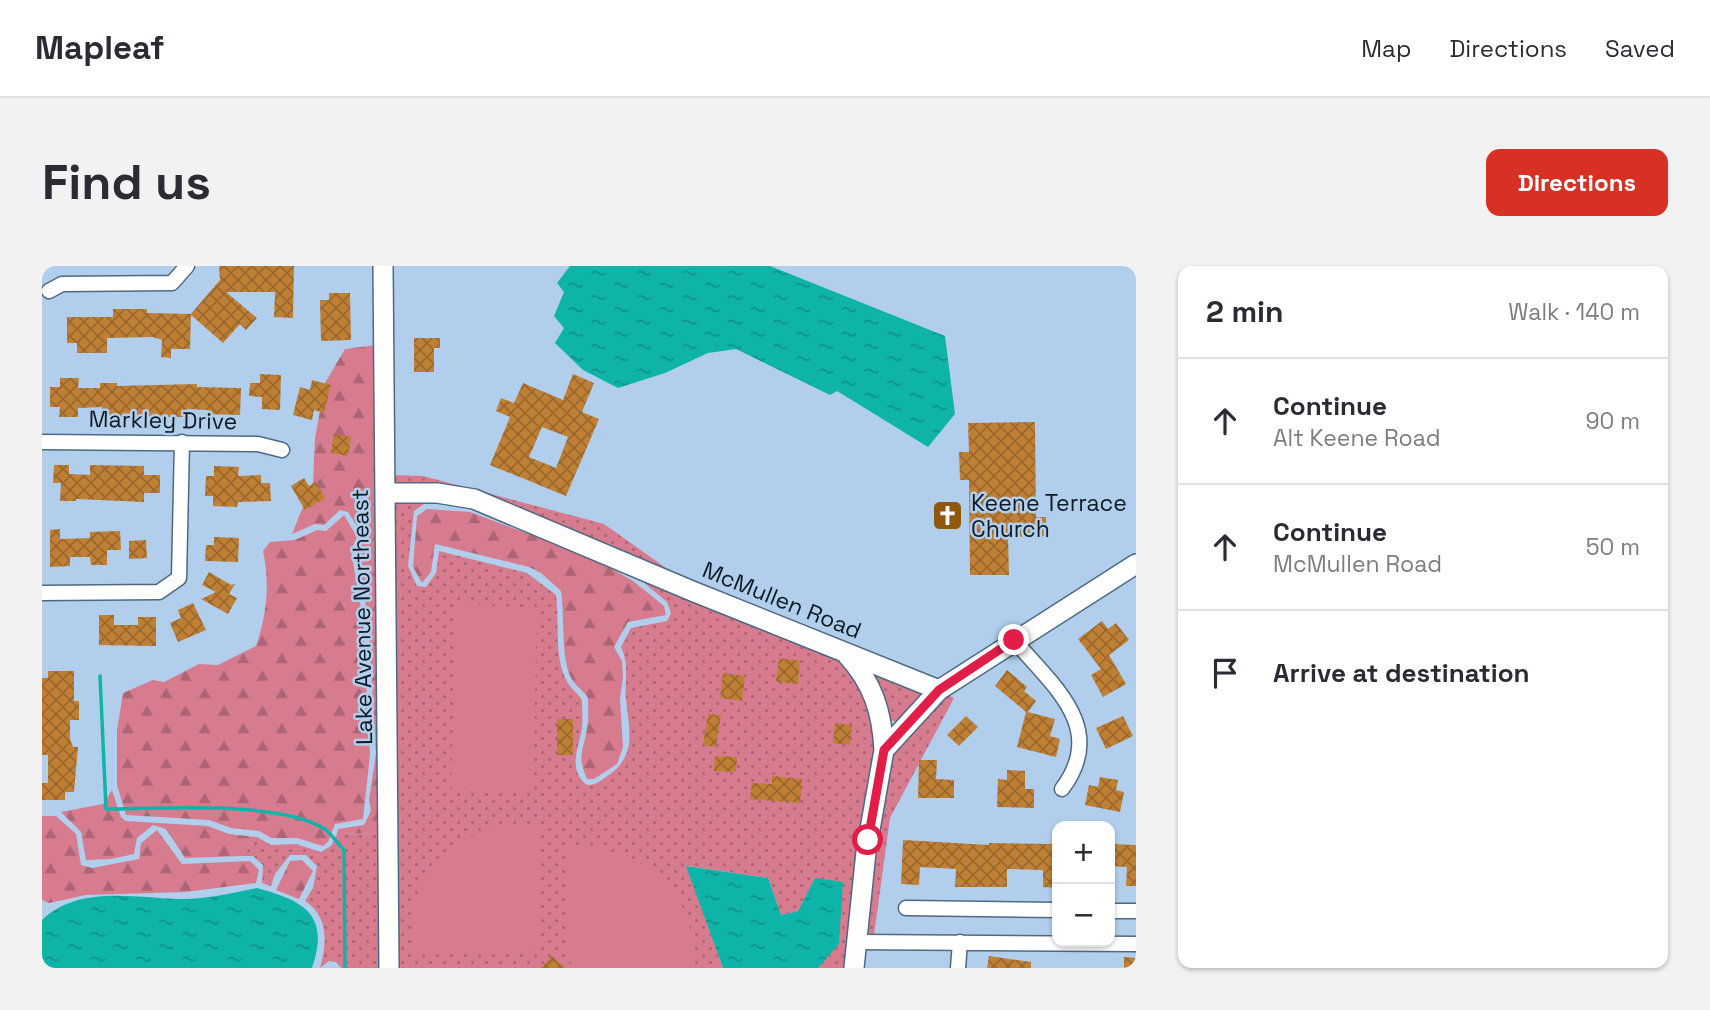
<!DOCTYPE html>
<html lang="en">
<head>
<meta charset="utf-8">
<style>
  body { margin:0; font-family:"Space Grotesk",sans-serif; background:#f2f2f3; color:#2b2b33 }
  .controls { position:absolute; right:21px; bottom:21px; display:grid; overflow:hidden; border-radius:14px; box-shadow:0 2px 5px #0004 }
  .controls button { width:63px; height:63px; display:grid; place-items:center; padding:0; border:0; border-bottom:2px solid #e1e1e2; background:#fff; color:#2b2b33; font:35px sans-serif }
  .stop { position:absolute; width:21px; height:21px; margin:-16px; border:5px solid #e11d48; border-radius:50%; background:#fff }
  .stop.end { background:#e11d48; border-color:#fff; box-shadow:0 2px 7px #0008 }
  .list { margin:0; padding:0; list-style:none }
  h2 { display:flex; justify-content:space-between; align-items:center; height:91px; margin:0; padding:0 28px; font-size:30px }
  h2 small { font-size:23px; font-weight:400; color:#7c7c81 }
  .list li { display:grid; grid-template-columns:46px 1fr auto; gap:21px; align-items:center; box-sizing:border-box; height:126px; padding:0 28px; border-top:2px solid #e1e1e2 }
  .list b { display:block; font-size:26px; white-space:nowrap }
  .list p { margin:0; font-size:23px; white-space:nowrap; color:#7c7c81 }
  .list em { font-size:23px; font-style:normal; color:#7c7c81 }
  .icon { flex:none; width:38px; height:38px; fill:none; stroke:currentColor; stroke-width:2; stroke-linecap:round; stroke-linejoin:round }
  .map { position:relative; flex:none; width:1094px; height:702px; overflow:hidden; border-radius:14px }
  header { display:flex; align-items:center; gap:42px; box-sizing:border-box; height:98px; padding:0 35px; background:#fff; border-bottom:2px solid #e1e1e2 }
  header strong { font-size:33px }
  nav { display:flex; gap:38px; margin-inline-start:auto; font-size:24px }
  .intro { display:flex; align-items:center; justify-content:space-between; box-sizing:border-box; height:168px; padding:0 42px }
  h1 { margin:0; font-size:49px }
  .button { padding:18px 32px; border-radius:14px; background:#d93025; color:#fff; font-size:24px; font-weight:700 }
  main { display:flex; gap:42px; padding:0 42px }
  aside { flex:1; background:#fff; border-radius:14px; box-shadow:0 2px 5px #0004 }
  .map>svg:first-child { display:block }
  .green { fill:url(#green-dots) }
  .forest { fill:url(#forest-firs) }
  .pitch { fill:#d77c8f }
  .water { fill:url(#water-ripples) }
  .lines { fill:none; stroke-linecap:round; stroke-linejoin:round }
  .stream { stroke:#0fb4a9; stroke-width:3.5 }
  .building { fill:url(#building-cross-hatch); fill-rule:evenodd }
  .street-casing { stroke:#4e6983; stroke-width:17 }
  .secondary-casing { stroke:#4e6983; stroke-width:22 }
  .street { stroke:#fff; stroke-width:14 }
  .secondary { stroke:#fff; stroke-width:19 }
  .route { stroke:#e11d48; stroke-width:9 }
  .labels { text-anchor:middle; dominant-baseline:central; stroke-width:5; stroke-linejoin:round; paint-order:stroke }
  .street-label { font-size:23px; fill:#0f1a25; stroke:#b1cfec }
  .poi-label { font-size:23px; fill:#0f1a25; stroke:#b1cfec; text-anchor:start }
</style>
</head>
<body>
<header>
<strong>Mapleaf</strong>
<nav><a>Map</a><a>Directions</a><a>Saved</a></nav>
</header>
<div class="intro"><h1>Find us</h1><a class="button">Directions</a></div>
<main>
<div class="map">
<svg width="1094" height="702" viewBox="0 0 1094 702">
  <defs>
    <pattern id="green-dots" width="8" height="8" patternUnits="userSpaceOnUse" patternTransform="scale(1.75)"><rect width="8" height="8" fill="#d77c8f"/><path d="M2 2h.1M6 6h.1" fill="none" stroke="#ad6575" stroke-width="1.8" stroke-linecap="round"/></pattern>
    <pattern id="forest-firs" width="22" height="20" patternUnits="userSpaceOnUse" patternTransform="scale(1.75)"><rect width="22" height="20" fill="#d77c8f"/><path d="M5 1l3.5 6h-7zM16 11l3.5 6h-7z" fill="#ad6575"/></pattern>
    <pattern id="water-ripples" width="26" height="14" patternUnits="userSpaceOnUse" patternTransform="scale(1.75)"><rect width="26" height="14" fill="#0fb4a9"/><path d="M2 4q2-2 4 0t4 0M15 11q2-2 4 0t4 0" fill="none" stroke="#0d9289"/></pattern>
    <pattern id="building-cross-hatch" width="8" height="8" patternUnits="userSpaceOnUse" patternTransform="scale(1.75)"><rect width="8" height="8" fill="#bf8035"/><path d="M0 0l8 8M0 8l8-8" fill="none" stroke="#9a682d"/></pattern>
  </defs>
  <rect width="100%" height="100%" fill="#b1cfec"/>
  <!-- green -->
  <path class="green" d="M349 209 381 210 562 258 641 314 561 278 349 220Z
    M349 234H394L429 240 385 236 372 245 366 300 375 320 384 321 394 307 397 285 485 307 514 329C518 356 511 392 526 417 530 424 536 427 540 434 540 443 541 453 540 462 537 481 525 504 545 519 556 519 559 514 568 508 595 489 587 463 584 434 582 414 588 401 579 381L589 362 625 355 629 347 625 336 594 310 798 392 824 425 835 483 805 702H776L784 692 773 612 756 645 739 649 726 612 645 600 681 702H353Z
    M828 402 882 427 855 456 848 454Z
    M903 428 912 432 848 552 832 669 822 668 831 587 847 491Z
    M340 567V702H299L294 696 287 695 278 702C285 677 287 651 263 635L271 622 275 600 264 589H248L233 608 229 620 220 617 221 599 211 590H200L215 571 229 579 254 578 279 586 289 580 295 568Z"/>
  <!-- forest -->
  <path class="forest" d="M334 79 340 567 295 568 296 563 322 559 329 545 327 534 334 487 326 353 315 285 320 268 306 246 298 244 282 259 273 258 250 268 271 216 273 172 283 117 303 83Z
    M385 243 428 246 549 291 591 315 622 340 624 349 586 356 572 381 580 395 581 411 578 432 581 481 575 498 552 513H545C534 488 542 485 545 462 547 452 546 442 546 432 542 425 536 422 531 415 518 397 523 349 519 325L499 307 487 301 393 278 389 306 380 317 371 301 375 250Z
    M302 249 315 271 309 284 321 354 328 489 321 553 293 558 286 576 281 580 255 572H229L217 565 189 562 167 554 84 549 75 519V464L81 427 111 414 122 416 157 398 176 399 214 380C225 348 228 318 221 285L228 276 253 274 275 264 284 265Z
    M70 524 79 551 84 555 166 560 187 568 215 571 200 590 143 592 124 563 111 559 95 572 92 588 69 593 44 594 39 566 19 546 61 538Z
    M0 550H14L34 568 39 599 50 602 97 593 99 577 115 564 140 598 208 595 217 604 214 617 143 626 44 629 7 637 0 634Z
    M260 594 271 605 257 633 234 624 248 595Z"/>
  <!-- pitch -->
  <path class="pitch" d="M414 338 495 342 491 525 409 522Z
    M496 558 497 677 484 685 370 686C370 668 370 650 375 632 384 602 422 567 453 562 467 559 482 559 496 558Z
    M525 580C601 580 654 622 652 702H532L526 692Z"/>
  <!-- water -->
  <path class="water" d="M528 0H728L903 70 913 148 886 181 795 125 788 129 694 83 666 87 623 107 576 122 541 104 513 77 522 62 512 50 522 26 515 17Z
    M644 600 726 612 739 649 756 645 773 612 801 616 797 678 776 702H681Z
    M215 622C263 635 288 649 270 702H0V654C35 620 90 631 135 633 161 634 189 627 215 622Z"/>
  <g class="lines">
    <!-- stream -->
    <path class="stream" d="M58 410 64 543C116 543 242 534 284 564 290 569 296 578 302 584L303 702"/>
  </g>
  <!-- building -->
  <path class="building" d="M177 0H252L251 52 232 51 233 26H184L215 52 204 64 198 58 181 77 149 49 148 83H129V92L119 91 120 74 111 71 65 72V87H35V77H25V51H71V43H105V47L149 48 178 14Z
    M287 27H308L309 74 279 75 278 34H287Z
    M372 72H398V82H392V106H372Z
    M218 108 239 109 238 144 220 143V131L207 130 208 117H218Z
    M531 108 552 117 540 146 557 153 524 230 448 199 468 151 454 145 459 132 472 137 481 117 521 134ZM500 161 526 171 514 202 487 191Z
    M18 112H37L36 122H58V117H75V120L155 118V121L199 122 198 149 166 148V144L145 143V151H60V141L36 142V151H17L18 141H8V121H18Z
    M270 114 289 119 282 147 272 144 270 154 251 149 258 121 268 124Z
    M993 156 994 251H1004V270L966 271 967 309H928L927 214H918L917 186H927L926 157Z
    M292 168 309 171 306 190 289 187Z
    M12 199H27V208L48 209V199L102 200V209H118V227H102V236L34 233V235H18L19 217H11Z
    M172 200 197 201 196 210 219 209V217H228L229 235 196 236 195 241 171 240V230H163L164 210H172Z
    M262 212 267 220 274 216 283 232 263 244 249 220Z
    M18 263V273L48 272V266L78 265 79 284H65V299H49L48 291H28V300L8 301V264Z
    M172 271 197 272 196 296 163 295 164 279H172Z
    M104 274 105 292 87 293V275Z
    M167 306 189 319 193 318 187 328 195 332 186 348 159 333 174 326 160 319Z
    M151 337 164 364 136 376 128 357 139 352 136 344Z
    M57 349H72V359H96V351H114V380L57 379Z
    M1060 355 1066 363 1074 357 1087 374 1067 389 1084 418 1061 431 1049 409 1059 403 1036 373Z
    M737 392 758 395 756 418 734 416Z
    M965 404 985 421 982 425 994 435 986 446 1013 453 1008 470 1018 473 1014 491 975 481 984 446 953 420Z
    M6 405H32V435H37V454H28V473L31 481H36L32 526H23V534H0V517H6V489H0V412H6Z
    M681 407 703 410 700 435 678 432Z
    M666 448 679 449 674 481 661 479Z
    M924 450 936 461 917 480 905 469Z
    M1081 450 1091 470 1064 483 1054 462Z
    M515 453H531V489H515Z
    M793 457 810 459 808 479 791 477Z
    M673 490 695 491 694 506 672 505Z
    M877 494H895L894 513 912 514V532H876Z
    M965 504 983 505V523H992V542L955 541 956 513 965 514Z
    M730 510 760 513 758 537 708 533 710 517 730 518Z
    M1058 511 1076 514 1074 524 1082 526 1078 546 1043 539 1047 519 1056 521Z
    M861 574 947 579V577L1015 578V622L1001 621V604L965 603V621H913L914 603 878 601 877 619 859 618Z
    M1068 578 1094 579V620H1084L1085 601 1068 600Z
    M510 690 523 702H499Z
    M947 690 989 696V702H945Z
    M1082 691 1094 692V702H1082Z"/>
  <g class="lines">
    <defs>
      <path id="street" d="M7 25 20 18 130 17 145 0
        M0 176 216 178 240 184
        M0 327 117 326 137 312 140 176
        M972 374C1011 420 1066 462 1020 523
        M864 642 1015 644
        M1068 645H1094
        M815 676 1094 678
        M916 702 918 676"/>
      <path id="secondary" d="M341 0 347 702
        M343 227H395L432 233 650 325 897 424
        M805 389C831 417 840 446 842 484
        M812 702 824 586 842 484 897 424 1094 298"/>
    </defs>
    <!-- street casing -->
    <use href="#street" class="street-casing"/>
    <!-- secondary casing -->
    <use href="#secondary" class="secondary-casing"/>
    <!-- street -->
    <use href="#street" class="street"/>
    <!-- secondary -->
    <use href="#secondary" class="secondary"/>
  </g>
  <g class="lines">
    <!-- route -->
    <path class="route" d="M826 574 842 484 897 424 972 374"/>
  </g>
  <!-- icons -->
  <defs>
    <symbol id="church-square" viewBox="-11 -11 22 22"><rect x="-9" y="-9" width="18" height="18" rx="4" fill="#8f580d" stroke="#b1cfec"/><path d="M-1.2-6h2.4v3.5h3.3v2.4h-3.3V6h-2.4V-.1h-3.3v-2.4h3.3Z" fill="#fff"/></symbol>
  </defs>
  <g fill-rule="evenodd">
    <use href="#church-square" x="888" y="232" width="35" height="35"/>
  </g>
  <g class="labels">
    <!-- street labels -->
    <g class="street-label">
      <text transform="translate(121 154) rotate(1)">Markley Drive</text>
      <text transform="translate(740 334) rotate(22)">McMullen Road</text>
      <text transform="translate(320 351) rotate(-91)">Lake Avenue Northeast</text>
    </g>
    <!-- poi labels -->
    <g class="poi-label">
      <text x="929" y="237">Keene Terrace<tspan x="929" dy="26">Church</tspan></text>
    </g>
  </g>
</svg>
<div class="controls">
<button>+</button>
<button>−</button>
</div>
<div class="stop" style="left:826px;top:574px"></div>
<div class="stop end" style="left:972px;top:374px"></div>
</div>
<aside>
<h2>2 min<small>Walk · 140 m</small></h2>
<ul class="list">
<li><svg class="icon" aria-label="ahead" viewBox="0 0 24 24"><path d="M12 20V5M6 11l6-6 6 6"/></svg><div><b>Continue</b><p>Alt Keene Road</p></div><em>90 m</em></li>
<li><svg class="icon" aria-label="ahead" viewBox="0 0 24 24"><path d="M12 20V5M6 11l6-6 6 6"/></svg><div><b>Continue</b><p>McMullen Road</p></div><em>50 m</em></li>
<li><svg class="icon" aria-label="arrive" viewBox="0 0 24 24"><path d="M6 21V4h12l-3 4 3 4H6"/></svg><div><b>Arrive at destination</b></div></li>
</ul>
</aside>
</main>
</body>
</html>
